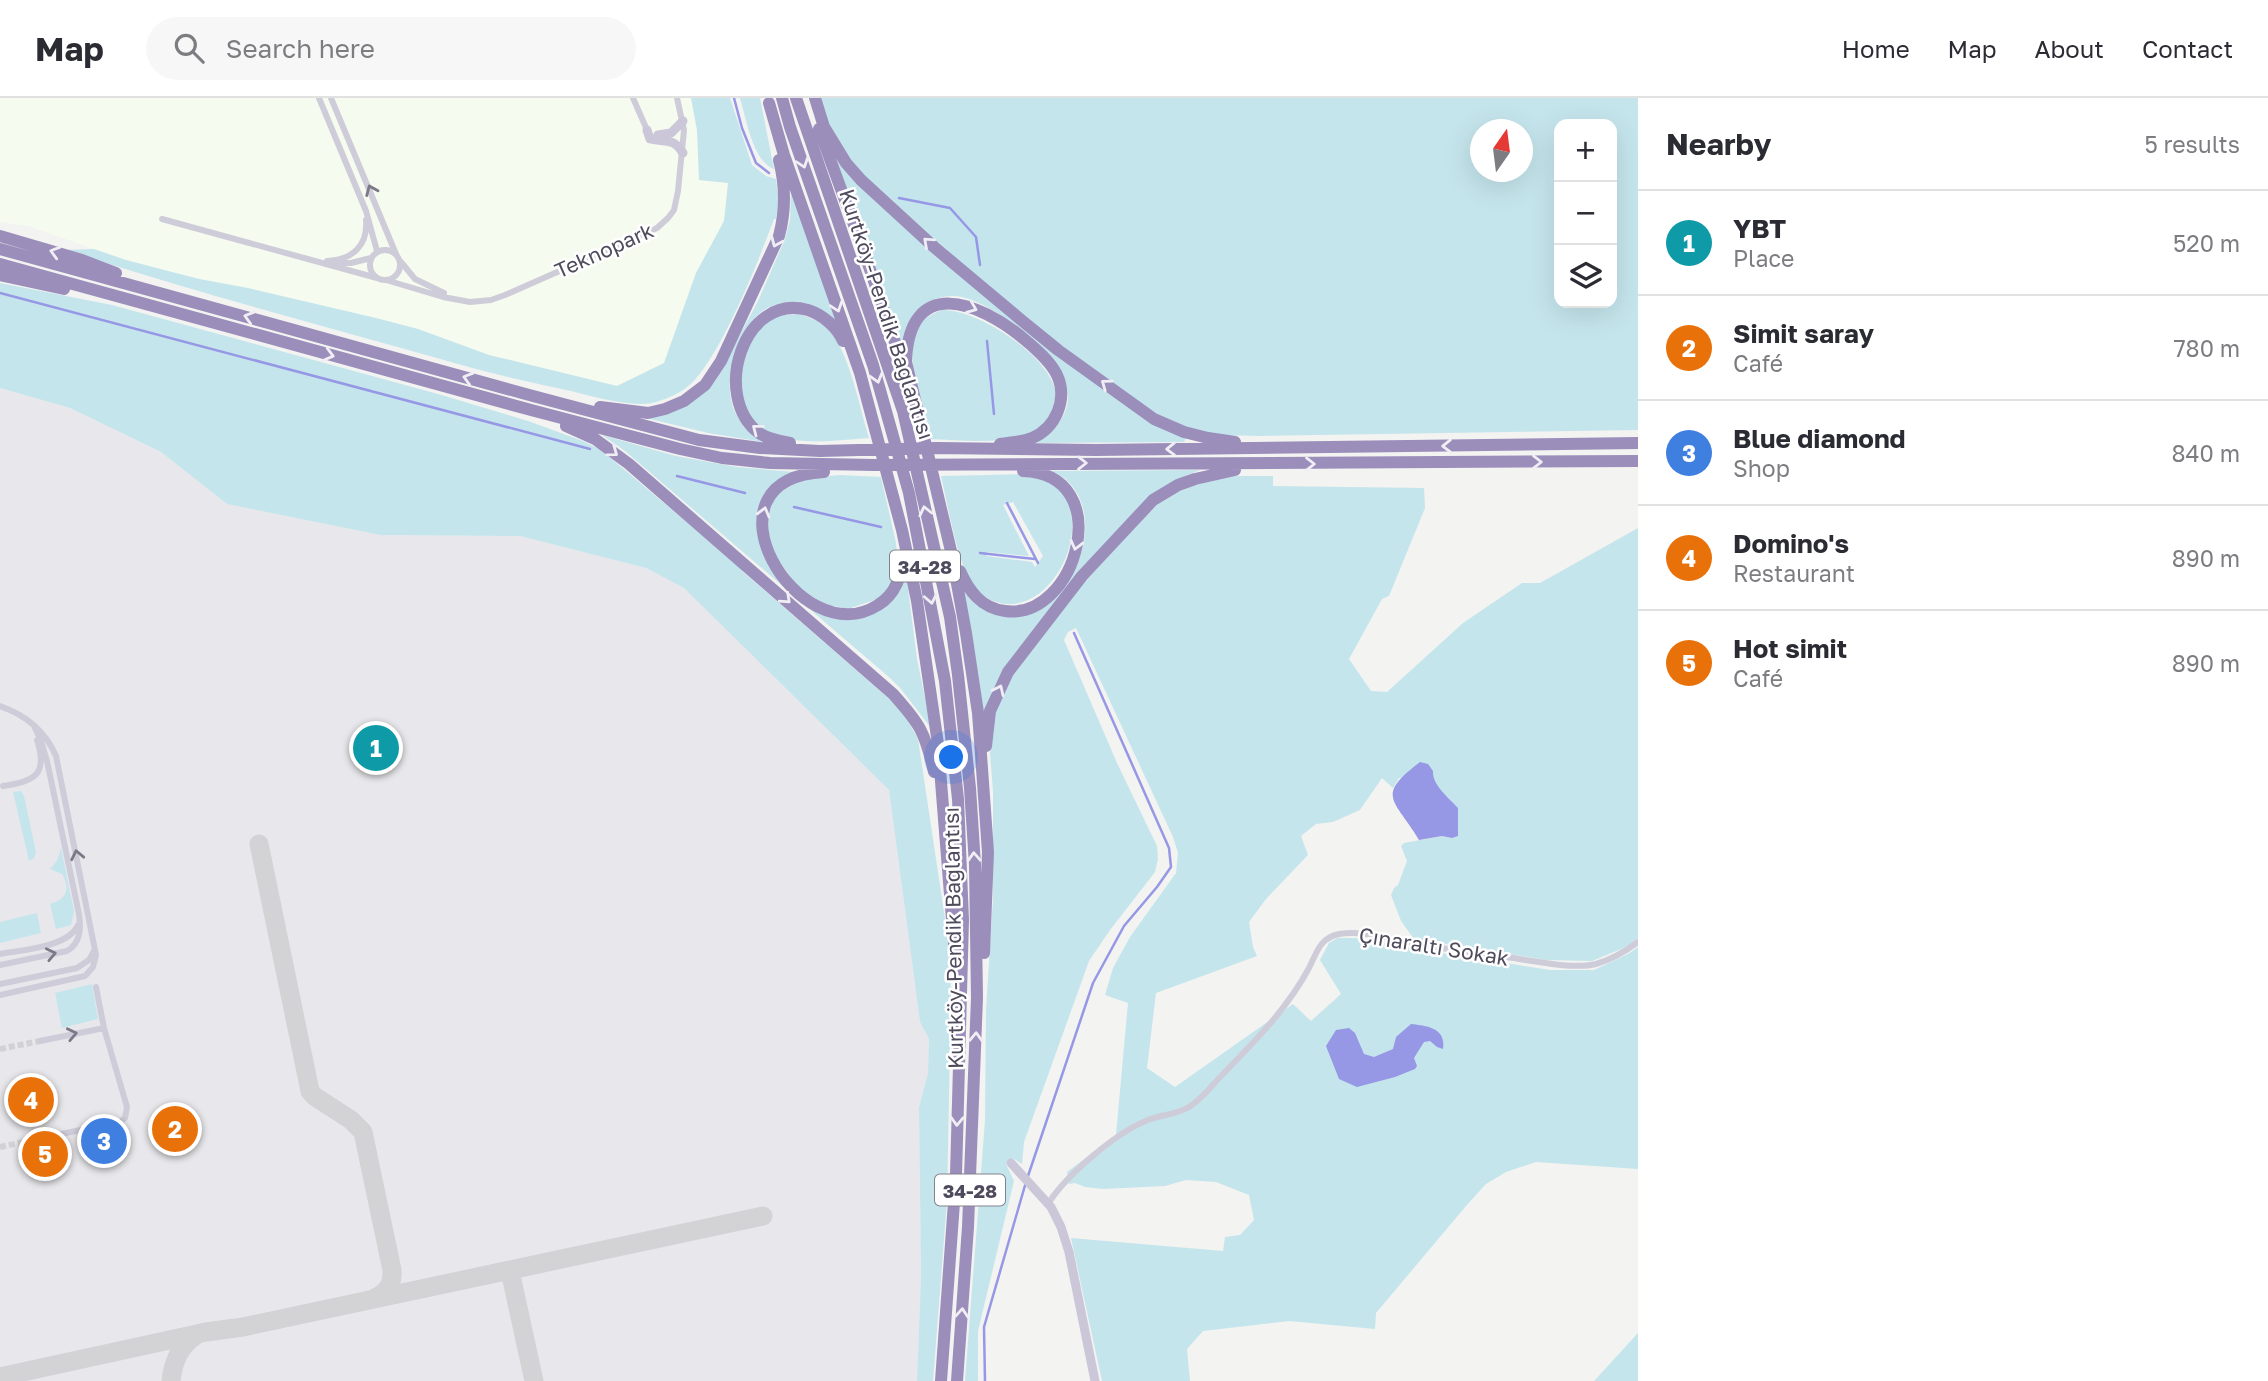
<!DOCTYPE html>
<html lang="en">
<head>
<meta charset="utf-8">
<style>
  body { margin:0; font-family:"Golos Text",sans-serif; background:#f7f7f7; color:#2b2b33 }
  .controls { position:absolute; right:21px; top:21px; display:grid; overflow:hidden; border-radius:14px; box-shadow:0 7px 28px #0002 }
  .controls button { width:63px; height:63px; display:grid; place-items:center; padding:0; border:0; border-bottom:2px solid #e1e1e2; background:#fff; color:#2b2b33; font:35px sans-serif }
  .compass { position:absolute; left:1470px; top:21px; width:63px; height:63px; border-radius:50%; background:#fff; box-shadow:0 7px 28px #0002; rotate:14deg }
  .you { position:absolute; left:952px; top:660px; width:24px; height:24px; margin:-18px; border:5px solid #fff; border-radius:50%; background:#1a73e8; box-shadow:0 0 0 10px #1a73e833 }
  .badge { display:grid; place-items:center; width:46px; height:46px; border-radius:50%; background:#642ad4; color:#fff; font-size:23px; font-weight:700 }
  .pin { position:absolute; translate:-50% -50%; border:4px solid #fff; box-shadow:0 2px 7px #0006 }
  .list { margin:0; padding:0; list-style:none }
  h2 { display:flex; justify-content:space-between; align-items:center; height:91px; margin:0; padding:0 28px; font-size:30px }
  h2 small { font-size:23px; font-weight:400; color:#7c7c81 }
  .list li { display:grid; grid-template-columns:46px 1fr auto; gap:21px; align-items:center; box-sizing:border-box; height:105px; padding:0 28px; border-top:2px solid #e1e1e2 }
  .list b { display:block; font-size:26px; white-space:nowrap }
  .list p { margin:0; font-size:23px; white-space:nowrap; color:#7c7c81 }
  .list em { font-size:23px; font-style:normal; color:#7c7c81 }
  .icon { flex:none; width:38px; height:38px; fill:none; stroke:currentColor; stroke-width:2; stroke-linecap:round; stroke-linejoin:round }
  .map { position:relative; flex:none; width:1638px; height:1283px; overflow:hidden }
  header { display:flex; align-items:center; gap:42px; box-sizing:border-box; height:98px; padding:0 35px; background:#fff; border-bottom:2px solid #e1e1e2 }
  header strong { font-size:33px }
  nav { display:flex; gap:38px; margin-inline-start:auto; font-size:24px }
  .search { width:490px; height:63px; background:#f7f7f7; display:flex; align-items:center; gap:18px; box-sizing:border-box; padding:0 24px; border-radius:38px; color:#7c7c81; font-size:26px }
  main { display:flex }
  aside { flex:1; background:#fff }
  .map>svg:first-child { display:block }
  .commercial { fill:#f5fbee }
  .airport { fill:#e8e7eb }
  .green { fill:#c5e5ec; fill-rule:evenodd }
  .water { fill:#9697e5 }
  .lines { fill:none; stroke-linecap:round; stroke-linejoin:round }
  .stream { stroke:#9697e5; stroke-width:2.5 }
  .taxiway { stroke:#d3d2d4; stroke-width:19 }
  .street-tunnel { stroke:#d2d1d3; stroke-width:6; stroke-dasharray:6 3; stroke-linecap:butt }
  .street { stroke:#cfccd9; stroke-width:6 }
  .secondary { stroke:#cbc6d8; stroke-width:9 }
  .highway { stroke:#9b8ebb; stroke-width:12 }
  .oneway { stroke:#f0eef5 }
  .oneway2 { stroke:#7c7888 }
  .labels { text-anchor:middle; dominant-baseline:central; stroke-width:5; stroke-linejoin:round; paint-order:stroke }
  .shield { fill:#fff; stroke:#84818e; stroke-width:2 }
  .shield-label { font-size:19px; font-weight:bold; fill:#4f4b5d }
  .street-label { font-size:21px; fill:#4f4b5d; stroke:#fff }
</style>
</head>
<body>
<header>
<strong>Map</strong>
<div class="search"><svg class="icon" aria-label="search" viewBox="0 0 24 24"><circle cx="10" cy="10" r="6"/><path d="M15 15l6 6"/></svg>Search here</div>
<nav><a>Home</a><a>Map</a><a>About</a><a>Contact</a></nav>
</header>
<main>
<div class="map">
<svg width="1638" height="1283" viewBox="0 0 1638 1283">
  <rect width="100%" height="100%" fill="#f3f3f1"/>
  <!-- commercial -->
  <path class="commercial" d="M0 0H691L699 47 728 85 726 115 719 134 696 175 664 265 617 288 489 257 418 231 376 220 170 174 126 162 28 128 0 124Z"/>
  <!-- airport -->
  <path class="airport" d="M0 290 70 310 161 354 227 406 380 437 520 438 646 470 686 491 889 692 920 924 929 941 928 975 919 1009 921 1178 917 1283H0Z"/>
  <!-- green -->
  <path class="green" d="M691 0H730L752 67 766 78 776 81 779 105 776 121H774C760 159 716 273 683 292 672 299 657 305 644 306 619 306 594 299 571 293 526 284 481 273 437 260 312 225 188 192 65 152L94 151 126 162 199 181 248 190 376 220 418 231 489 257 617 288 664 265 696 175 724 123 728 85 699 82 697 32Z
    M740 0H760L774 71C753 64 746 20 740 0Z
    M819 0H1638V332L1261 338C1238 337 1213 339 1192 332 1148 318 1111 285 1075 258 1016 212 957 165 903 114 883 95 859 76 844 53 833 37 824 18 819 0ZM1559 26H1612V205H1559ZM1480 32H1522V74H1480Z
    M832 50 1020 226 1187 338 1184 344 1035 345C1051 334 1068 320 1068 299 1067 260 997 207 962 199 949 196 931 200 921 209 909 218 905 232 901 246Z
    M791 92 838 224C826 215 815 206 800 204 787 203 768 207 759 216 735 237 721 288 736 316 742 327 754 335 763 344L708 335 646 320 715 283 758 203 785 141 790 122Z
    M0 185 112 207 438 296 528 323 583 343 599 351 613 362 741 470 742 473 894 605 908 623 918 641 947 834 951 894 947 1103 933 1283H917L921 1178 919 1009 928 975 929 941 920 924 889 692 684 490 646 470 520 438 380 437 227 406 161 354 70 310 0 290Z
    M942 212C977 211 1046 256 1055 291 1057 300 1053 310 1050 317 1046 324 1038 333 1031 336 1012 347 953 342 930 341 923 312 904 259 916 232 921 221 932 216 942 212Z
    M799 216C810 220 819 222 828 231 849 252 860 311 869 340 838 342 798 349 768 334 725 312 736 238 777 219 784 216 792 217 799 216Z
    M602 337 676 358 737 369 794 374 771 389 763 401 758 416V438L764 455 828 518 856 521 877 514 887 508 906 475 917 561 931 630 901 591 890 580 625 353Z
    M1200 372 1173 383 1009 565 993 591 982 626 963 490C974 506 986 516 1006 518 1068 524 1114 420 1064 380 1060 377 1054 375 1049 373Z
    M1024 376C1033 379 1047 381 1054 387 1100 423 1051 525 993 503 986 500 976 493 972 487 957 462 948 408 941 378ZM1013 404 1043 458 1035 469 1032 464 987 458V454L1029 458 1003 407Z
    M840 377 881 379 896 445 898 469 894 480 880 500 848 511 824 506 798 489 772 453 766 418 776 396 795 383 807 380Z
    M1225 378H1273V388L1424 390 1425 410 1389 498 1382 501 1349 561 1371 593 1387 594 1463 525 1522 485H1540L1638 430V840L1626 849 1592 863 1547 862 1414 841 1401 823 1391 797 1394 790 1398 787 1407 763 1401 748 1404 745 1442 738 1452 740 1437 687 1433 680V673L1399 680 1393 690 1382 680 1360 712 1333 724 1316 726 1301 738 1308 757 1266 801 1249 824 1253 849 1257 858 1156 895 1147 970 1175 989 1293 906 1311 923 1341 896 1320 862 1329 845 1337 840H1357L1430 853 1550 872H1594L1628 856 1638 849V1071L1536 1064 1506 1074 1486 1086 1466 1108 1376 1215 1375 1231 1289 1223 1203 1233 1187 1251 1190 1283H1102L1071 1140 1223 1153 1225 1139 1240 1137 1254 1122 1249 1097 1216 1084 1186 1082 1165 1088 1103 1091 1085 1089 1075 1085 1069 1086 1067 1074 1116 1037 1128 905 1105 897 1113 870 1130 839 1176 775 1178 755 1173 739 1076 530 1068 534 1064 542 1117 665 1157 748 1158 761 1155 774 1110 832 1089 863 1024 1044 1022 1066 1014 1061 1006 1066 1014 1083 978 1233V1283H965L985 1022 986 912 993 801V693L990 656 993 619 1013 575 1088 477 1154 408 1176 393Z
    M21 693 24 698 36 754 34 760 29 763 13 694Z
    M61 750 74 813 71 827 56 831 50 806C66 802 71 791 62 776L50 771 57 763Z
    M37 815 41 835 0 845V824Z
    M92 886 98 921 62 930 55 895Z
    M1638 1235V1283H1594Z"/>
  <!-- water -->
  <path class="water" d="M1420 664 1428 666 1433 673C1432 687 1449 700 1458 710V738L1452 740 1442 738 1419 742C1395 701 1374 699 1420 664Z
    M1411 926C1428 928 1446 930 1443 951L1437 949 1430 943 1424 944 1414 960 1417 968 1415 971 1395 979 1357 989 1339 981 1326 948 1336 932 1349 930 1355 935 1364 956 1374 959 1393 951 1396 939Z"/>
  <g class="lines">
    <!-- stream -->
    <path class="stream" d="M734 0 742 30 756 65 769 75
      M899 100 950 110 976 139 980 167
      M0 195 590 351
      M987 243 994 316
      M677 378 745 395
      M1007 405 1038 465
      M794 409 881 429
      M980 455 1035 461
      M1028 1078 1093 885 1124 828 1157 789 1171 769 1169 750 1074 535
      M985 1283 984 1229 1026 1084"/>
    <!-- taxiway -->
    <path class="taxiway" d="M259 746 310 993 314 998 351 1022 363 1034 392 1172C393 1185 388 1194 375 1200
      M510 1173 534 1283
      M0 1279 206 1234 243 1229 763 1118
      M171 1283C173 1264 179 1249 195 1238"/>
    <!-- street-tunnel -->
    <path class="street-tunnel" d="M0 951 40 943
      M0 1049 61 1036"/>
    <!-- street -->
    <path class="street" d="M319 0 366 113 377 153
      M331 0 396 156
      M633 0 647 32
      M162 121 377 180
      M370 167a15 15 0 1 1 30 0a15 15 0 1 1-30 0Z
      M327 163C352 162 368 148 366 122
      M401 164 415 181 444 195
      M335 165H351L371 160
      M386 182 443 199 470 204 491 202 505 197 657 130 668 120 674 112 678 93 684 32 677 0
      M0 608C26 617 45 632 56 658L96 857 93 869 85 878 0 897
      M3 688C33 683 49 678 37 642
      M0 856C22 852 69 849 78 827
      M0 867 67 853C81 845 81 830 79 816L47 663 41 643 35 630
      M0 886 77 870 89 862 94 853
      M40 943 104 930
      M61 1036 120 1024 125 1020 127 1009 104 930 96 889
      M1048 1106C1066 1077 1117 1034 1148 1022 1161 1017 1178 1016 1189 1009 1202 1001 1212 987 1223 976 1255 943 1287 911 1309 870 1317 854 1320 840 1339 836 1360 832 1385 840 1407 844 1440 851 1473 854 1506 859 1530 862 1573 872 1596 866 1610 862 1626 853 1638 844"/>
    <!-- secondary -->
    <path class="secondary" d="M647 32 650 41C666 45 673 39 683 55
      M658 37 671 35 683 23
      M1011 1065 1051 1109 1061 1129 1069 1154 1095 1283"/>
    <!-- highway -->
    <path class="highway" d="M782 0 790 29 873 267 909 395 945 583 958 701 963 822 956 1077 941 1283
      M796 0 903 313 950 519 958 577 970 690 975 767 977 900 968 1129 957 1283
      M815 0 824 29 846 65 861 82 934 149 1020 221 1058 252 1154 321 1184 334 1208 340 1235 344
      M769 5 784 57 860 275 902 432 917 503 938 646 955 859
      M819 31 864 154 903 268
      M0 138 82 162 116 175
      M0 151 533 298 699 342 760 350 820 353 936 350 1096 352 1638 345
      M0 166 531 312 680 351 722 360 770 365 875 367 1638 363
      M0 177 64 191
      M600 309 648 315 665 311 684 303 705 287 721 263 779 138C786 112 786 89 779 62
      M566 328 595 341 629 366 893 596C920 626 925 634 934 674
      M790 345C779 343 768 341 759 335 711 299 743 194 808 212 823 217 837 229 843 243
      M824 374C693 381 799 558 878 507 895 497 903 476 903 457
      M960 473C969 493 981 510 1005 513 1077 523 1118 376 1023 373
      M986 648 990 613 1008 574 1082 478 1153 402 1178 387 1195 381 1235 372
      M984 855 988 754 978 615 966 535 951 453 906 264C909 177 979 203 1024 241 1036 251 1050 263 1057 277 1068 301 1056 330 1032 340 1023 344 1010 344 1000 346"/>
  </g>
  <!-- one-way arrows -->
  <defs><path id="oneway-chevron" d="M-2-3.5L2.5 0L-2 3.5" fill="none" stroke-width="1.6" stroke-linecap="round" stroke-linejoin="round" transform="scale(1.75)"/></defs>
  <g class="oneway">
    <use href="#oneway-chevron" transform="translate(803 65) rotate(71)"/>
    <use href="#oneway-chevron" transform="translate(776 144) rotate(113)"/>
    <use href="#oneway-chevron" transform="translate(928 144) rotate(-138)"/>
    <use href="#oneway-chevron" transform="translate(55 154) rotate(-164)"/>
    <use href="#oneway-chevron" transform="translate(837 209) rotate(71)"/>
    <use href="#oneway-chevron" transform="translate(972 210) rotate(22)"/>
    <use href="#oneway-chevron" transform="translate(249 219) rotate(-164)"/>
    <use href="#oneway-chevron" transform="translate(329 257) rotate(15)"/>
    <use href="#oneway-chevron" transform="translate(468 280) rotate(-164)"/>
    <use href="#oneway-chevron" transform="translate(877 280) rotate(74)"/>
    <use href="#oneway-chevron" transform="translate(1106 286) rotate(-144)"/>
    <use href="#oneway-chevron" transform="translate(757 331) rotate(-142)"/>
    <use href="#oneway-chevron" transform="translate(1447 348) rotate(179)"/>
    <use href="#oneway-chevron" transform="translate(1171 351) rotate(179)"/>
    <use href="#oneway-chevron" transform="translate(613 354) rotate(36)"/>
    <use href="#oneway-chevron" transform="translate(1537 364)"/>
    <use href="#oneway-chevron" transform="translate(1082 365)"/>
    <use href="#oneway-chevron" transform="translate(1310 366)"/>
    <use href="#oneway-chevron" transform="translate(925 413) rotate(-103)"/>
    <use href="#oneway-chevron" transform="translate(764 414) rotate(-75)"/>
    <use href="#oneway-chevron" transform="translate(1076 447) rotate(104)"/>
    <use href="#oneway-chevron" transform="translate(786 501) rotate(42)"/>
    <use href="#oneway-chevron" transform="translate(931 501) rotate(79)"/>
    <use href="#oneway-chevron" transform="translate(999 592) rotate(-65)"/>
    <use href="#oneway-chevron" transform="translate(974 759) rotate(-93)"/>
    <use href="#oneway-chevron" transform="translate(976 939) rotate(-88)"/>
    <use href="#oneway-chevron" transform="translate(957 1023) rotate(92)"/>
    <use href="#oneway-chevron" transform="translate(962 1215) rotate(-86)"/>
  </g>
  <g class="oneway2">
    <use href="#oneway-chevron" transform="translate(371 92) rotate(-113)"/>
    <use href="#oneway-chevron" transform="translate(77 757) rotate(-102)"/>
    <use href="#oneway-chevron" transform="translate(51 856) rotate(-12)"/>
    <use href="#oneway-chevron" transform="translate(72 936) rotate(-12)"/>
  </g>
  <g class="labels">
    <!-- shield labels -->
    <g class="shield">
      <rect x="890" y="452.5" width="70" height="31" rx="5"/>
      <rect x="935" y="1076.5" width="70" height="31" rx="5"/>
    </g>
    <g class="shield-label">
      <text x="925" y="468">34-28</text>
      <text x="970" y="1092">34-28</text>
    </g>
    <!-- street labels -->
    <g class="street-label">
      <text transform="translate(604 152) rotate(-24)">Teknopark</text>
      <text transform="translate(887 216) rotate(72)">Kurtköy-Pendik Bağlantısı</text>
      <text transform="translate(953 840) rotate(-91)">Kurtköy-Pendik Bağlantısı</text>
      <text transform="translate(1434 848) rotate(9)">Çınaraltı Sokak</text>
    </g>
  </g>
</svg>
<div class="controls">
<button>+</button>
<button>−</button>
<button><svg class="icon" aria-label="layers" viewBox="0 0 24 24"><path d="M12 4l9 5-9 5-9-5zM3 14l9 5 9-5"/></svg></button>
</div>
<svg class="compass" viewBox="-18 -18 36 36"><path d="M0-13l5 13h-10z" fill="#e53935"/><path d="M0 13l5-13h-10z" fill="#7c7c81"/></svg>
<div class="you"></div>
<div class="pin badge" style="left:376px;top:650px;background:#0f9aa8">1</div>
<div class="pin badge" style="left:175px;top:1031px;background:#e8710a">2</div>
<div class="pin badge" style="left:104px;top:1043px;background:#3f7fe0">3</div>
<div class="pin badge" style="left:31px;top:1002px;background:#e8710a">4</div>
<div class="pin badge" style="left:45px;top:1056px;background:#e8710a">5</div>
</div>
<aside>
<h2>Nearby<small>5 results</small></h2>
<ul class="list">
<li><span class="badge" style="background:#0f9aa8">1</span><div><b>YBT</b><p>Place</p></div><em>520 m</em></li>
<li><span class="badge" style="background:#e8710a">2</span><div><b>Simit saray</b><p>Café</p></div><em>780 m</em></li>
<li><span class="badge" style="background:#3f7fe0">3</span><div><b>Blue diamond</b><p>Shop</p></div><em>840 m</em></li>
<li><span class="badge" style="background:#e8710a">4</span><div><b>Domino's</b><p>Restaurant</p></div><em>890 m</em></li>
<li><span class="badge" style="background:#e8710a">5</span><div><b>Hot simit</b><p>Café</p></div><em>890 m</em></li>
</ul>
</aside>
</main>
</body>
</html>
